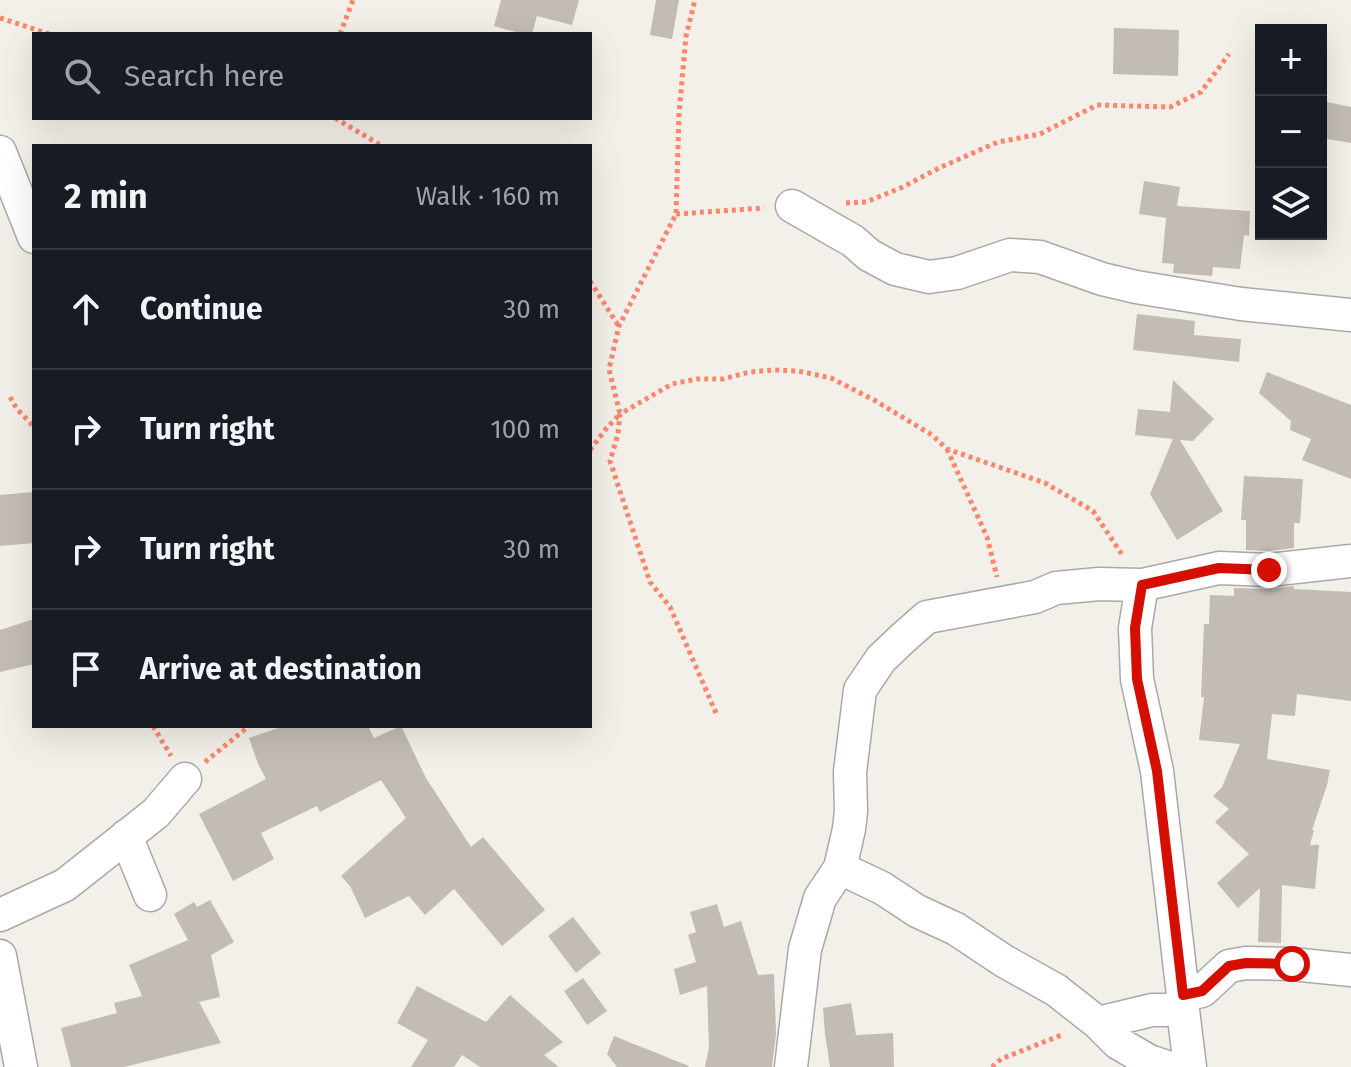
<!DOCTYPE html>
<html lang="en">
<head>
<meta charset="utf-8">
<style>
  body { margin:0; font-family:"Fira Sans",sans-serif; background:#242831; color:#f1f3f6 }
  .controls { position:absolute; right:24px; top:24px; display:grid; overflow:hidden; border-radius:0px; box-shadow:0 8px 32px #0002 }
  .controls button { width:72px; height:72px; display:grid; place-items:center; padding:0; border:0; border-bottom:2px solid #363941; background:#171b24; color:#f1f3f6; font:40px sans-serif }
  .stop { position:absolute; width:24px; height:24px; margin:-18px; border:6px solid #d40e00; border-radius:50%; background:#fff }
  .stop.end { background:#d40e00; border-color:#fff; box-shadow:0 2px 8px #0008 }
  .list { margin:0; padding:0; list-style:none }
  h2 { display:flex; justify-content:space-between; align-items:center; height:104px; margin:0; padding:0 32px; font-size:34px }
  h2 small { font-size:26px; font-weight:400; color:#9ea1a6 }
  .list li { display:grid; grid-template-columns:52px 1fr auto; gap:24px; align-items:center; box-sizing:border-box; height:120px; padding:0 32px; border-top:2px solid #363941 }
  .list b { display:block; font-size:30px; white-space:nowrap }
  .list em { font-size:26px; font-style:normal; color:#9ea1a6 }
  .icon { flex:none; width:44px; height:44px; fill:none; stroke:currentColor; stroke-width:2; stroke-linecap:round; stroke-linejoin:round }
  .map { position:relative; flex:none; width:1351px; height:1067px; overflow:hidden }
  .search { position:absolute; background:#171b24; box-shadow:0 8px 32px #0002; left:32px; top:32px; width:560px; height:88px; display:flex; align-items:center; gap:20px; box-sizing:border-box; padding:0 28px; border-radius:0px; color:#9ea1a6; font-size:30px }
  .panel { position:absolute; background:#171b24; box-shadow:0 8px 32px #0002; left:32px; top:144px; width:560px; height:584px; border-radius:0px }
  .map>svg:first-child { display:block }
  .building { fill:#c3bcb4 }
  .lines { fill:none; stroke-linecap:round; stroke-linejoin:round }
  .minor-casing { stroke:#a9a9a9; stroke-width:35 }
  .path { stroke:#ff866d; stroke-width:5; stroke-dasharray:4 4; stroke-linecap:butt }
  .minor { stroke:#fff; stroke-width:32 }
  .route { stroke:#d40e00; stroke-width:10 }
</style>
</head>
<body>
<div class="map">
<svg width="1351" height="1067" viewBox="0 0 1351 1067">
  <rect width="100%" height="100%" fill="#f2f0e8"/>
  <!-- building -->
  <path class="building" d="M501 0H579L572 25 537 16 532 34H523L494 26Z
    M656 0H679L672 39 650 35Z
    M1114 28 1179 30 1178 76 1113 74Z
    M1327 102 1351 107V143L1321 138Z
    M1144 181 1180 187 1177 206 1250 211 1249 236 1244 235 1240 269 1213 267 1212 276 1173 273 1174 264 1162 263 1166 218 1139 214Z
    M1137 314 1195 321 1194 335 1241 339 1239 362 1133 350Z
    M1267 372 1351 405V479L1302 460 1311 439 1290 430 1291 421 1259 393Z
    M1173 380 1214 419 1193 441 1180 440 1223 511 1177 540 1150 494 1173 439 1135 435 1138 409 1170 412Z
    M1244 476 1303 479 1300 523H1294V548L1268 551 1246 550V520H1241Z
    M34 492V543L0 546V495Z
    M1294 586V589L1351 592V701L1297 694 1295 716 1272 714 1267 759 1330 770 1327 785 1312 830H1314L1310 845H1319L1315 889 1282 885 1281 943 1258 942 1260 888 1238 908 1217 883 1249 854 1215 822 1229 809 1213 796 1222 787 1240 744 1199 740 1204 697H1201L1204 624H1209L1210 595 1234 596V588L1268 589Z
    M34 619V664L0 672V630Z
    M284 726H368L374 738 401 726 426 778 471 847 483 837 545 910 502 946 454 889 425 915 409 896 365 918 350 886 341 876 406 818 381 780 320 812 317 806 261 833 274 859 233 881 199 814 266 779 258 764 249 738Z
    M210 900 234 942 211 955 220 997 199 1002 221 1043 124 1067H71L61 1028 117 1013 114 1003 142 996 129 965 188 940 174 914 194 902 197 907Z
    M717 904 724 927 741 921 758 975 774 974 776 1034 772 1067H705L709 1047 707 986 680 995 674 969 696 962 688 935 696 932 690 912Z
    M573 917 601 953 576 973 548 936Z
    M583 978 607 1011 587 1025 564 991Z
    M417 986 486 1022 510 995 563 1042 544 1055 559 1067H480L462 1055 454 1067H411L428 1040 397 1023Z
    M851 1003 856 1035 893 1033 894 1067H830L825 1034 823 1008Z
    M614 1036 689 1066 688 1067H617L607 1054Z"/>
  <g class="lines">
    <defs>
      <path id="minor" d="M0 152 34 237
        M792 206 853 241 869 255 895 269 929 277 957 273 1010 255 1040 257 1102 279 1136 287 1241 304 1351 315
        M1142 585 1135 628 1137 679 1157 771 1183 995V1010L1190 1067
        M126 836 150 895
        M840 868 882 888 917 911 956 929 1004 961 1056 990 1098 1023 1118 1043 1149 1061 1167 1067
        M0 915 65 885 156 813 185 779
        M0 956 21 1067
        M1183 995 1202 991 1229 966 1246 963 1292 964 1351 970
        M1098 1023 1152 1010H1183
        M791 1067 805 949 820 898 840 868 849 829 851 811 850 772 860 690 881 659 903 638 927 617 1035 597 1056 588 1099 584 1142 585 1219 568 1269 570 1351 561"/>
    </defs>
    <!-- minor casing -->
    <use href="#minor" class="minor-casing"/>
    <!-- path -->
    <path class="path" d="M0 18 49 34
      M340 34 353 0
      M335 118 382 146
      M846 203 866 202 903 187 939 168 998 142 1040 134 1097 105 1170 107 1201 92 1229 54
      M676 214 764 208
      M590 281 618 325
      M10 397 17 409 34 427
      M947 449 987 537 997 577
      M590 450 605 430 620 414 609 369 619 326 676 214 679 114 686 36 695 0
      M716 713 670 607 650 582 610 461 618 434 620 414 672 384 697 379H723L750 372 773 370 798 371 831 378 874 400 932 435 947 449 1045 483 1093 511 1123 556
      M153 726 171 756
      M205 762 249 726
      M992 1067 1001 1059 1064 1034"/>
    <!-- minor -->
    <use href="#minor" class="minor"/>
  </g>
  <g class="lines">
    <!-- route -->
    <path class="route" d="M1269 570 1219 568 1142 585 1135 628 1137 679 1157 771 1183 995 1202 991 1229 966 1246 963 1292 964"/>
  </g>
</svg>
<div class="controls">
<button>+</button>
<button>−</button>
<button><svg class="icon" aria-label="layers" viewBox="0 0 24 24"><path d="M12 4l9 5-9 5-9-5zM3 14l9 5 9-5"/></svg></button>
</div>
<div class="stop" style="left:1292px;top:964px"></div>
<div class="stop end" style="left:1269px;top:570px"></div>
<div class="search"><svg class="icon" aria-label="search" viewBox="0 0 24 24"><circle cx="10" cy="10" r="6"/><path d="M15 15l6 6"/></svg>Search here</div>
<section class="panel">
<h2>2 min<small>Walk · 160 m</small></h2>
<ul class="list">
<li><svg class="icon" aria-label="ahead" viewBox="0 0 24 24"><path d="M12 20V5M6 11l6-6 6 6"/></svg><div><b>Continue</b></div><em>30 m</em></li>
<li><svg class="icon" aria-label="right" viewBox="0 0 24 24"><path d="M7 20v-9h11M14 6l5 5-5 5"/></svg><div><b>Turn right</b></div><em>100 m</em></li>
<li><svg class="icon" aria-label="right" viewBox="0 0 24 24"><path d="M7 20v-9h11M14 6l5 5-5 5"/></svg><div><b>Turn right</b></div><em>30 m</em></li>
<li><svg class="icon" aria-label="arrive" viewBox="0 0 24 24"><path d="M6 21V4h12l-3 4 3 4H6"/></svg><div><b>Arrive at destination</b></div></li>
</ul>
</section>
</div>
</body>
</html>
